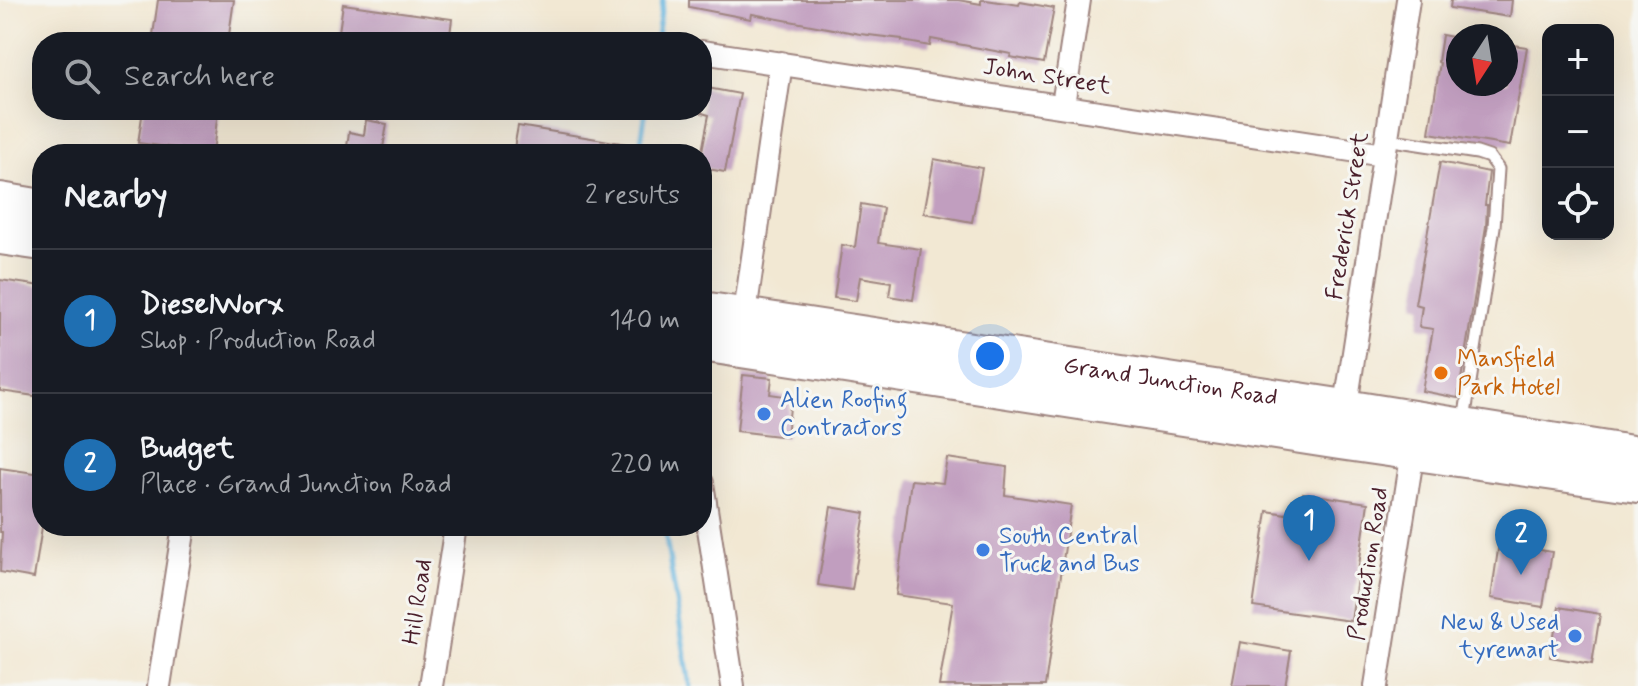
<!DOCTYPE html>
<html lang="en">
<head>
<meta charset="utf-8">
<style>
  body { margin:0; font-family:Mynerve,sans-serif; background:#242831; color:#f1f3f6 }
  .controls { position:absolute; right:24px; top:24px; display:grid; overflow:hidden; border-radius:16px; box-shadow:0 8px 32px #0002 }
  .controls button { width:72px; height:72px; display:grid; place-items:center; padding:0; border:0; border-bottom:2px solid #363941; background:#171b24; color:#f1f3f6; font:40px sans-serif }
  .compass { position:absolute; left:1446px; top:24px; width:72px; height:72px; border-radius:50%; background:#171b24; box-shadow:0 8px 32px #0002; rotate:192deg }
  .you { position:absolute; left:990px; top:356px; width:28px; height:28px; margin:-20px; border:6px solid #fff; border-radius:50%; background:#1a73e8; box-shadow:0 0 0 12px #1a73e833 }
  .badge { display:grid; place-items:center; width:52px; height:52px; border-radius:50%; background:#1f6fb2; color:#fff; font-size:26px; font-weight:700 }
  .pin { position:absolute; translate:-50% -66px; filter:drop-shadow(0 2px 4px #0008) }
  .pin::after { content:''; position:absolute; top:42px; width:28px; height:24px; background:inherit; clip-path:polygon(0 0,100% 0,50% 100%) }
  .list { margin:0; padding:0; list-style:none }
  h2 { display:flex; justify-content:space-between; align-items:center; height:104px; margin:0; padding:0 32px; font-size:34px }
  h2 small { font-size:26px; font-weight:400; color:#9ea1a6 }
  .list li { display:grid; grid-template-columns:52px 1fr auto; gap:24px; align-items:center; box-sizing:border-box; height:144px; padding:0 32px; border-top:2px solid #363941 }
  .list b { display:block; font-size:30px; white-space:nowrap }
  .list p { margin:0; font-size:26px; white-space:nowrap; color:#9ea1a6 }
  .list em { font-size:26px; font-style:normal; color:#9ea1a6 }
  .icon { flex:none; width:44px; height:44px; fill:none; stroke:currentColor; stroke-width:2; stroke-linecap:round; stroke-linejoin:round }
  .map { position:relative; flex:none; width:1638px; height:686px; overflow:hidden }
  .search { position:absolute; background:#171b24; box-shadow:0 8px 32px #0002; left:32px; top:32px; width:680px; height:88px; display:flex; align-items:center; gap:20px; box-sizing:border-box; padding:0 28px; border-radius:32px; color:#9ea1a6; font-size:30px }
  .panel { position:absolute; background:#171b24; box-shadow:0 8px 32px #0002; left:32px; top:144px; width:680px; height:392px; border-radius:32px }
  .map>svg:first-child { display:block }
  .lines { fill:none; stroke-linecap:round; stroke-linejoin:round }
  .stream { stroke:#64b5df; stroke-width:5 }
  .building { fill:#c19ebf }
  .service-casing { stroke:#9e847f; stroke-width:15 }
  .minor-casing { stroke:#9e847f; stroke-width:26 }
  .trunk-casing { stroke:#9e847f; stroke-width:40 }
  .service { stroke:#fff; stroke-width:11 }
  .minor { stroke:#fff; stroke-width:22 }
  .trunk { stroke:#fff; stroke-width:36 }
  .food-dot { fill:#e8710a; stroke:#f6f6f2; stroke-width:3 }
  .shop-dot { fill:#3f7fe0; stroke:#f6f6f2; stroke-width:3 }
  .labels { text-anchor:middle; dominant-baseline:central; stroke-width:6; stroke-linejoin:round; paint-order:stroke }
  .street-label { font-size:24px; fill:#4a1f2b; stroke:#f6f6f2 }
  .food-label { font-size:24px; fill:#c56008; stroke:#f6f6f2; text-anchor:start }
  .shop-label { font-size:24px; fill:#366cbe; stroke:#f6f6f2; text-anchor:start }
</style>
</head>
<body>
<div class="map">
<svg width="1638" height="686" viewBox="0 0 1638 686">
  <rect width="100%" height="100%" fill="#f6f6f2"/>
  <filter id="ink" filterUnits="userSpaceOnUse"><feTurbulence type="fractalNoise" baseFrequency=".0125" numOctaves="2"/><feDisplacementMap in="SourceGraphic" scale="16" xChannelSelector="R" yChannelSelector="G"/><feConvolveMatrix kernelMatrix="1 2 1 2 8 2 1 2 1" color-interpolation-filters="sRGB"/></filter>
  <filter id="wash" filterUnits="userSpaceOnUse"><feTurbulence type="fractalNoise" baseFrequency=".006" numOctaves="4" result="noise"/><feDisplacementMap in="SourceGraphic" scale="32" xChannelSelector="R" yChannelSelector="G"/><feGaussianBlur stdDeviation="1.8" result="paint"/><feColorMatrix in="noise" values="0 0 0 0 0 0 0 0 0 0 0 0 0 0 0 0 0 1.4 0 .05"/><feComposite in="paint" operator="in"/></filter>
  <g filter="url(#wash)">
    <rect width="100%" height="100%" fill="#f2e8d3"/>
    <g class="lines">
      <!-- stream -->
      <path class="stream" d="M656 42 663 0
        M639 154 646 110
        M664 526 690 686"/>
    </g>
    <g id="blocks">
      <!-- building -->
      <path class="building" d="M158 0H234L228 42H152Z
        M689 0H958L981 4V0H986L1019 5 1020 2 1054 8 1044 63 1010 57 1011 54 931 39 930 46 902 41V39L860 34 752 14 751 19 689 7Z
        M1451 0H1512L1510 17 1450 8Z
        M343 4 452 19 449 42H362L338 39Z
        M1442 35 1458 38V84H1506V44L1527 47 1510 146 1429 133 1440 63 1438 62Z
        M702 87 740 94 725 172 702 168V151L709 115 702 113Z
        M143 110H218L213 153 138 143Z
        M366 120 387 124 382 154H346L349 132 364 135Z
        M518 126 640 146V154H513Z
        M934 159 982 168 972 222 924 213Z
        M1440 162 1489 172 1485 205H1487L1486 226 1458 398 1422 391 1433 329 1419 327 1422 306 1415 304Z
        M861 204 883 208 878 243 921 249 913 300 889 296 891 282 860 277 856 301 834 298 842 245 855 247Z
        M0 280 42 286V397L0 391Z
        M743 375 772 378 770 394 791 397 787 437 737 431Z
        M947 458 1007 467 1005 495 1071 505 1045 686H939L953 603 896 595 911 480 943 483Z
        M0 468 42 474V527L34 578 0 572 2 532H0Z
        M1303 493 1368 503 1351 621 1253 607 1267 511 1299 516Z
        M831 507 865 513 852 590 818 585Z
        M1499 543 1552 552 1543 607 1491 598Z
        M1559 607 1600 614 1592 664 1550 657Z
        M1240 642 1291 651 1285 686H1232Z"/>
    </g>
  </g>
  <g filter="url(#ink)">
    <use href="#blocks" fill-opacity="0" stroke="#9e847f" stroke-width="2"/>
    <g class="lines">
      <defs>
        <path id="service" d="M1386 139 1477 153 1489 157 1498 169 1494 227 1464 421"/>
        <path id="minor" d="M702 52 1384 155
          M1063 105 1079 0
          M743 327 781 63
          M1344 418 1408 0
          M702 483 733 686
          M159 686 184 526
          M431 686 456 526
          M1376 686 1413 451"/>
        <g id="trunk">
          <path d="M0 201 42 208"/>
          <path d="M0 236 42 242"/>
          <path id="s1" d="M702 310 1345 408 1638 455"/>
          <path d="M702 343 1340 441 1638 484"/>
        </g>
      </defs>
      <!-- service casing -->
      <use href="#service" class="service-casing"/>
      <!-- minor casing -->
      <use href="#minor" class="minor-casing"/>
      <!-- trunk casing -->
      <use href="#trunk" class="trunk-casing"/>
      <!-- service -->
      <use href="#service" class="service"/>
      <!-- minor -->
      <use href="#minor" class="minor"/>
      <!-- trunk -->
      <use href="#trunk" class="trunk"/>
    </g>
  </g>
  <!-- markers -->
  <circle class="food-dot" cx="1441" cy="373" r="8"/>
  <g class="shop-dot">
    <circle cx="764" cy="414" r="8"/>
    <circle cx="983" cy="550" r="8"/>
    <circle cx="1575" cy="636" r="8"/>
  </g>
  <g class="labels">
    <!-- street labels -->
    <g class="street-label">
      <text transform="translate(1047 77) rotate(9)">John Street</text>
      <text transform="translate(1348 216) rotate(-81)">Frederick Street</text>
      <text stroke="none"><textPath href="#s1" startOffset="474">Grand Junction Road</textPath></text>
      <text transform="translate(1369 564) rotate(-81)">Production Road</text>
      <text transform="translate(418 602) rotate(-81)">Hill Road</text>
    </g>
    <!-- food labels -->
    <g class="food-label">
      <text x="1457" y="359">Mansfield<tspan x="1457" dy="28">Park Hotel</tspan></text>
    </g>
    <!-- shop labels -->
    <g class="shop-label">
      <text x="780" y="400">Alien Roofing<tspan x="780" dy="28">Contractors</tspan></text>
      <text x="999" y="536">South Central<tspan x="999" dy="28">Truck and Bus</tspan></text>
      <text x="1559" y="622" text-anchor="end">New &amp; Used<tspan x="1559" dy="28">tyremart</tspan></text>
    </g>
  </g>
</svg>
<div class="controls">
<button>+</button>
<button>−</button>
<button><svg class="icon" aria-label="locate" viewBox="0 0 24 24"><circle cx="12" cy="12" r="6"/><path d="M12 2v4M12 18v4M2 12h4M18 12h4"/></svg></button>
</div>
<svg class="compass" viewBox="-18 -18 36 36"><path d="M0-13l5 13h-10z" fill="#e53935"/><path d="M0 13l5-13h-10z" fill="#9ea1a6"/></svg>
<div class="you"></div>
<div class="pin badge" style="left:1309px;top:561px">1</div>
<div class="pin badge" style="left:1521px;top:575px">2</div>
<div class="search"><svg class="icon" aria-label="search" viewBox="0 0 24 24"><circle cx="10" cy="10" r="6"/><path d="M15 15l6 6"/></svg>Search here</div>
<section class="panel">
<h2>Nearby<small>2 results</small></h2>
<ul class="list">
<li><span class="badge">1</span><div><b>DieselWorx</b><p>Shop · Production Road</p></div><em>140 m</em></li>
<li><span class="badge">2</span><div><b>Budget</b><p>Place · Grand Junction Road</p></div><em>220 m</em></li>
</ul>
</section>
</div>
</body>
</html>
